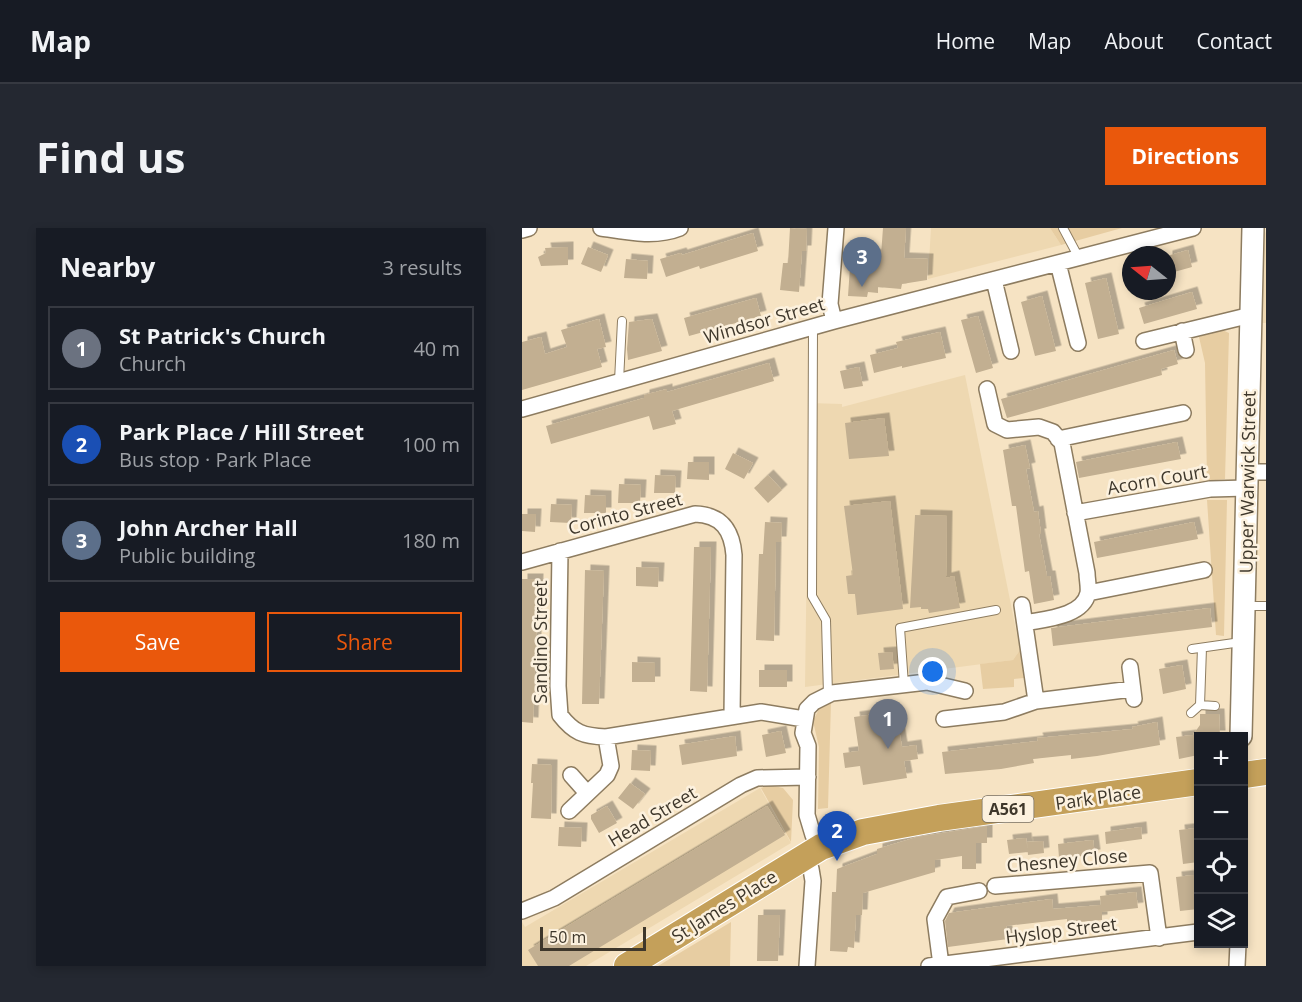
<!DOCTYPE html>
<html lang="en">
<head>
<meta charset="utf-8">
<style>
  body { margin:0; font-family:"Open Sans",sans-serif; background:#242831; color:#f1f3f6 }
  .controls { position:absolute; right:18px; bottom:18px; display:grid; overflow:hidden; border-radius:0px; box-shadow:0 3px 9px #0003 }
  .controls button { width:54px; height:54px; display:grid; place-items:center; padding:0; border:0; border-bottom:2px solid #363941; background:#171b24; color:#f1f3f6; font:30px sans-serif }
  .compass { position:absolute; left:600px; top:18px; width:54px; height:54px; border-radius:50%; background:#171b24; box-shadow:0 3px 9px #0003; rotate:287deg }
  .scale { position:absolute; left:18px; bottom:15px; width:106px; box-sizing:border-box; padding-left:6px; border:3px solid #3e372b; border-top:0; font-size:16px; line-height:21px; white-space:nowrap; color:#3e372b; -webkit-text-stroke:4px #fcf1de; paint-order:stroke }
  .you { position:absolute; left:411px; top:444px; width:21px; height:21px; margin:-15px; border:4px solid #fff; border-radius:50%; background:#1a73e8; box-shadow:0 0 0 9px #1a73e833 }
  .badge { display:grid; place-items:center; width:39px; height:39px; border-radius:50%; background:#ea580c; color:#fff; font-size:20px; font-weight:700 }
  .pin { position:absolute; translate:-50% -50px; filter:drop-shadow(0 2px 3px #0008) }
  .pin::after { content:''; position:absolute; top:32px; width:21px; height:18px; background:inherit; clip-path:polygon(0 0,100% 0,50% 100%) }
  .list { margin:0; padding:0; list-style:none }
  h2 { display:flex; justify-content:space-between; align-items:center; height:78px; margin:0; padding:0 24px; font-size:26px }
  h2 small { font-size:20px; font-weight:400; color:#9ea1a6 }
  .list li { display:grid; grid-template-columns:39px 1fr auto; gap:18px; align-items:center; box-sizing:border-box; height:84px; margin:0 12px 12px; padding:0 12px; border:2px solid #363941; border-radius:0px }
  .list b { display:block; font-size:22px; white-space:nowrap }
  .list p { margin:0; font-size:20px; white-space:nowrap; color:#9ea1a6 }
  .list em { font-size:20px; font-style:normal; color:#9ea1a6 }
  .actions { display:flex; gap:12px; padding:18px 24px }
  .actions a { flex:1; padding:14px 0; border:2px solid #ea580c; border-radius:0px; text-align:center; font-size:21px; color:#ea580c }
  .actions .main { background:#ea580c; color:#fff }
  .icon { flex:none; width:33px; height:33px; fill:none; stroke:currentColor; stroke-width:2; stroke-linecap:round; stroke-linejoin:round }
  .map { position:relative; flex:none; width:744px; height:738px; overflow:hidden; border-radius:0px }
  header { display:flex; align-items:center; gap:36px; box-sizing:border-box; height:84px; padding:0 30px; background:#171b24; border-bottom:2px solid #363941 }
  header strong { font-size:28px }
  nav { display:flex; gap:33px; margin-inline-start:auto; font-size:21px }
  .intro { display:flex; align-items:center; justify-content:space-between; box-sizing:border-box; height:144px; padding:0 36px }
  h1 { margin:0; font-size:42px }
  .button { padding:15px 27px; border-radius:0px; background:#ea580c; color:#fff; font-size:21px; font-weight:700 }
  main { display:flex; gap:36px; padding:0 36px }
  aside { flex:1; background:#171b24; border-radius:0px; box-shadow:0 3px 9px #0003 }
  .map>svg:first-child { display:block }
  .built { fill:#eed8b1 }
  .green { fill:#e7cda2 }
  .building { fill:#c2af91; filter:url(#shadow) }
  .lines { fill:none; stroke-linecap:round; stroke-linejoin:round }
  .service-casing { stroke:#8d7c60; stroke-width:10 }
  .minor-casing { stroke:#8d7c60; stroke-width:18 }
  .secondary-casing { stroke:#8d7c60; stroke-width:24 }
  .trunk-casing { stroke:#fff; stroke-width:28 }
  .service { stroke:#fff; stroke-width:8 }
  .minor { stroke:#fff; stroke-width:15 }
  .secondary { stroke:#fff; stroke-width:21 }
  .trunk { stroke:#c4a05a; stroke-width:26 }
  .labels { text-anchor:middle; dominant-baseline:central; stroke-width:5; stroke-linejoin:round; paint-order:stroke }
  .shield { fill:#fcf1de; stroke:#776f61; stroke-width:1.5 }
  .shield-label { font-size:16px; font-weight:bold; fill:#3e372b }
  .street-label { font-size:18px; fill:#3e372b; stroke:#fcf1de }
</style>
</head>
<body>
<header>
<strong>Map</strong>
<nav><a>Home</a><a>Map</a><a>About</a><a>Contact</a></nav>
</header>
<div class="intro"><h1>Find us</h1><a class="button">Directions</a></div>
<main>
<aside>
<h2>Nearby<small>3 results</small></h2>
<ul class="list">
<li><span class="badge" style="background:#6b7280">1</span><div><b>St Patrick's Church</b><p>Church</p></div><em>40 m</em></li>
<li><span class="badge" style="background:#1a4fb4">2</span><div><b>Park Place / Hill Street</b><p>Bus stop · Park Place</p></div><em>100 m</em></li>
<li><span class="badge" style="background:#5c6f8a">3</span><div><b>John Archer Hall</b><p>Public building</p></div><em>180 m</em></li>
</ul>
<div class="actions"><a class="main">Save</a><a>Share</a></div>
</aside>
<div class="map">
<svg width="744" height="738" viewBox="0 0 744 738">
  <defs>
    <filter id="shadow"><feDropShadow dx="5.5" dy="-5.5" stdDeviation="0" flood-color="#0004"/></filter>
  </defs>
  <rect width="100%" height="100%" fill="#f6e3c3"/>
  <!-- built -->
  <path class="built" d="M409 0H528L539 17 406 51Z
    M744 3V95H740L742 8Z
    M443 147 498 422 491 432 283 459 287 175 320 176V179Z
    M238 560 269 615 64 738H0V694L3 699Z"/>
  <!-- green -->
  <path class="green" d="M528 0H600L539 17Z
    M698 101 707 105 703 251 685 253 683 135 677 109Z
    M685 272H705L702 408 694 407Z
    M498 422 502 450 492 451V459L461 461 458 436 491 432Z
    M309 474 306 580 296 581 297 519 291 493 297 481Z
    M247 557 261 560 271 572 269 614 239 560Z
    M209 694 208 738H136Z"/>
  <!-- building -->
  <path class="building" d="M268 0 285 1 284 23H280L277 64 258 62 261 35H266Z
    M361 0H384L382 30 406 31 405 52 380 56 379 61 356 59V65L346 64 345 69 326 68 329 25 359 27Z
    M231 5 236 23 178 41 177 38 144 49 138 31 159 25 160 27Z
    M46 19V37L19 38 16 29 24 25 23 20Z
    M66 19 86 27 79 44 59 36Z
    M666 22 670 39 645 46V28Z
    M104 31 126 33 125 51 102 50Z
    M584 50 597 106 576 111 563 55Z
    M670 64 675 81 622 96 617 80Z
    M520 68 534 123 513 128 499 74Z
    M234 70 239 88 167 108 162 90Z
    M456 88 471 140 454 145 439 92Z
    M77 91 84 119 75 121 80 139 0 162V114L19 109 23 126 45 119 39 102Z
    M130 91 140 123 106 132 105 121 107 94Z
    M418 104 424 130 380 140V138L352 145 348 127 376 120 374 114Z
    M652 122 656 136 639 141 640 147 485 190 479 171Z
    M247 135 252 153 150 183 154 196 131 202 127 188 29 216 24 198 122 170V167L145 161V164Z
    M337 139 341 158 322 161 318 143Z
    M362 190 367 228 327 231 323 195Z
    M655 214 659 231 557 250 554 234Z
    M503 217 508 240 504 241 512 284 516 283 519 306H517L525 348H528L532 372 512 376 507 343 503 344 494 278H490L481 222Z
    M211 225 231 235 222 251 203 241Z
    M166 234H187V252L165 251Z
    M133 247 154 248 153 265H132Z
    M246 247 260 262 246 275 232 260Z
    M97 256 119 257 118 275H96Z
    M63 267 84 268V285H62Z
    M368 273 381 381 335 387 333 366H326L324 348 331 347 322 278Z
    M29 276 50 277 49 295 28 294Z
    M0 286H14L13 304 0 303Z
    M393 287 425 288 424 350 432 348 438 380 407 385 406 381H399V379L388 380Z
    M243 294 260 295 259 314H254L252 413 234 412 237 326H241Z
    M672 294 676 311 575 330 572 314Z
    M172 319H189L185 464 168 463Z
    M114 339 137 340 136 359 114 358Z
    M63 342 82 343 77 476H60Z
    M0 351H16L11 495 0 494Z
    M688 380 690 399 531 418 529 400Z
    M370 424 372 441 358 442 356 425Z
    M110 434 133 435V454H110Z
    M660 437 664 461 641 466 637 441Z
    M237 442H265V459H237Z
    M374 483 380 519 394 517 396 531 382 533 385 550 341 557 338 538 323 540 321 525 337 523 332 489Z
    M678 486H697L698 508H676V527L657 531 654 509 671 507 678 497Z
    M635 494 638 517 575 528 549 531V527L511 531 512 535 479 541 423 546 420 524 516 513 515 510 611 501 610 499Z
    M259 503 264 525 244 529 240 507Z
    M213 508 215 528 160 537 157 517Z
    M110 522 129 523 128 543 109 542Z
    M10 536 30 537 29 591 9 590 11 555H9Z
    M108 555 123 566 111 581 96 570Z
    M85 578 95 595 77 605 69 591V587Z
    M245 578 263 607 47 738H16L6 722Z
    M465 598V615H454V641H440V628L413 632V644L341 665 340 687H334L332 720 326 719 325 724 308 723 310 664H314L315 641 355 626V621L395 609Z
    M37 599 60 600 59 619 36 618Z
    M619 599 620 611 584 616 583 604Z
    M675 600 676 634 661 636 657 602Z
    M504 610 506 624 487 626 485 612Z
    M571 612 573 627 537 630 536 616Z
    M521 613 522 625 506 627 505 614Z
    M672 647 676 681 658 683 654 649Z
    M614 664 616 680 580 684V692L545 695V691L484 698 486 711 426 719 423 693 427 685 530 671 531 681 579 677 578 668Z
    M236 687H258L256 733H235Z"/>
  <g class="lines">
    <defs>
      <path id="service" d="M541 0 557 30
        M291 99 290 368 304 392 306 467
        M97 153 100 93
        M723 378H744
        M670 421 719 414
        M382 457 378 400 474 382
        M678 477 680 420
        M669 485 678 477 693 478"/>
      <path id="minor" d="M79 0C105 4 133 10 158 0
        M0 2 7 0
        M536 35 556 115
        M472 52 489 123
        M312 93 308 76 314 0
        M660 103 664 122
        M622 113 729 87
        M465 161 473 196 485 202 517 199 531 204 540 215 565 345C565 351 567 359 566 365 561 389 522 391 503 395
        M0 181 312 93 671 0
        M536 211 661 185
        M725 244H744
        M553 285 688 261 725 260
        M38 323 36 458 38 487C52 505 61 508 84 509L239 484 282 491
        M0 334 173 286C200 287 210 302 212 327L210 488
        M566 365 682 342
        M500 377 514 473
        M608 439 612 471
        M422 491 482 484 514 473 610 461
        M49 547 65 565
        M47 583 85 547 89 538 84 509
        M299 619 291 607 285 587 286 518 281 505 285 481 292 474 310 465 405 454 443 463
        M284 628 289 641 291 653 285 738
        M473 658 628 645 637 710
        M0 683 32 670 219 557 235 550 286 549
        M419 737 413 691 425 669 457 663
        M407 738 676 704
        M715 738 716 716"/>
      <path id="secondary" d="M719 508 731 0"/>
      <path id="trunk" d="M722 547 744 544
        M105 738 299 619 341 604 417 590 676 554"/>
    </defs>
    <!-- service casing -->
    <use href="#service" class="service-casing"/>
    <!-- minor casing -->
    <use href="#minor" class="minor-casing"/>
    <!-- secondary casing -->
    <use href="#secondary" class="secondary-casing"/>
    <!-- trunk casing -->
    <use href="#trunk" class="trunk-casing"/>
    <!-- service -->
    <use href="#service" class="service"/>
    <!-- minor -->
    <use href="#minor" class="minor"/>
    <!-- secondary -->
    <use href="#secondary" class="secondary"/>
    <!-- trunk -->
    <use href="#trunk" class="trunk"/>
  </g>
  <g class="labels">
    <!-- shield labels -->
    <rect class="shield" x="460.5" y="568" width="51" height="26" rx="4.5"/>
    <g class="shield-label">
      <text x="486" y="581">A561</text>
    </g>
    <!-- street labels -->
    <g class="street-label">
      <text transform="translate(242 92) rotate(-16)">Windsor Street</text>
      <text transform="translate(635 251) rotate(-10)">Acorn Court</text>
      <text transform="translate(725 254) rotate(-89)">Upper Warwick Street</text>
      <text transform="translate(103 285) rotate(-15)">Corinto Street</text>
      <text transform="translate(18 414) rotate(-90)">Sandino Street</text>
      <text transform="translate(576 569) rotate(-8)">Park Place</text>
      <text transform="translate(130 588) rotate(-31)">Head Street</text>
      <text transform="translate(545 632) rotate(-5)">Chesney Close</text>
      <text transform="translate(202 678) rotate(-32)">St James Place</text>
      <text transform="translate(539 702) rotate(-7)">Hyslop Street</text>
    </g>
  </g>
</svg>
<div class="controls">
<button>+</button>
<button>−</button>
<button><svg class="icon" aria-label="locate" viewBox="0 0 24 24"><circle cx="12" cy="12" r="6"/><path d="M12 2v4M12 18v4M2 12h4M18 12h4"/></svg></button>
<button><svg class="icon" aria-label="layers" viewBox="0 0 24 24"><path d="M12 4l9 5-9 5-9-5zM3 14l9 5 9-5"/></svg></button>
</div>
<svg class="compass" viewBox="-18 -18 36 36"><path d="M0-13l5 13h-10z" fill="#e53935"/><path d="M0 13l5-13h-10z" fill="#9ea1a6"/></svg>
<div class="scale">50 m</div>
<div class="you"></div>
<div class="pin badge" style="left:366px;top:521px;background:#6b7280">1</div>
<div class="pin badge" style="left:315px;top:633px;background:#1a4fb4">2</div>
<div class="pin badge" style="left:340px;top:59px;background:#5c6f8a">3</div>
</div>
</main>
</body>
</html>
